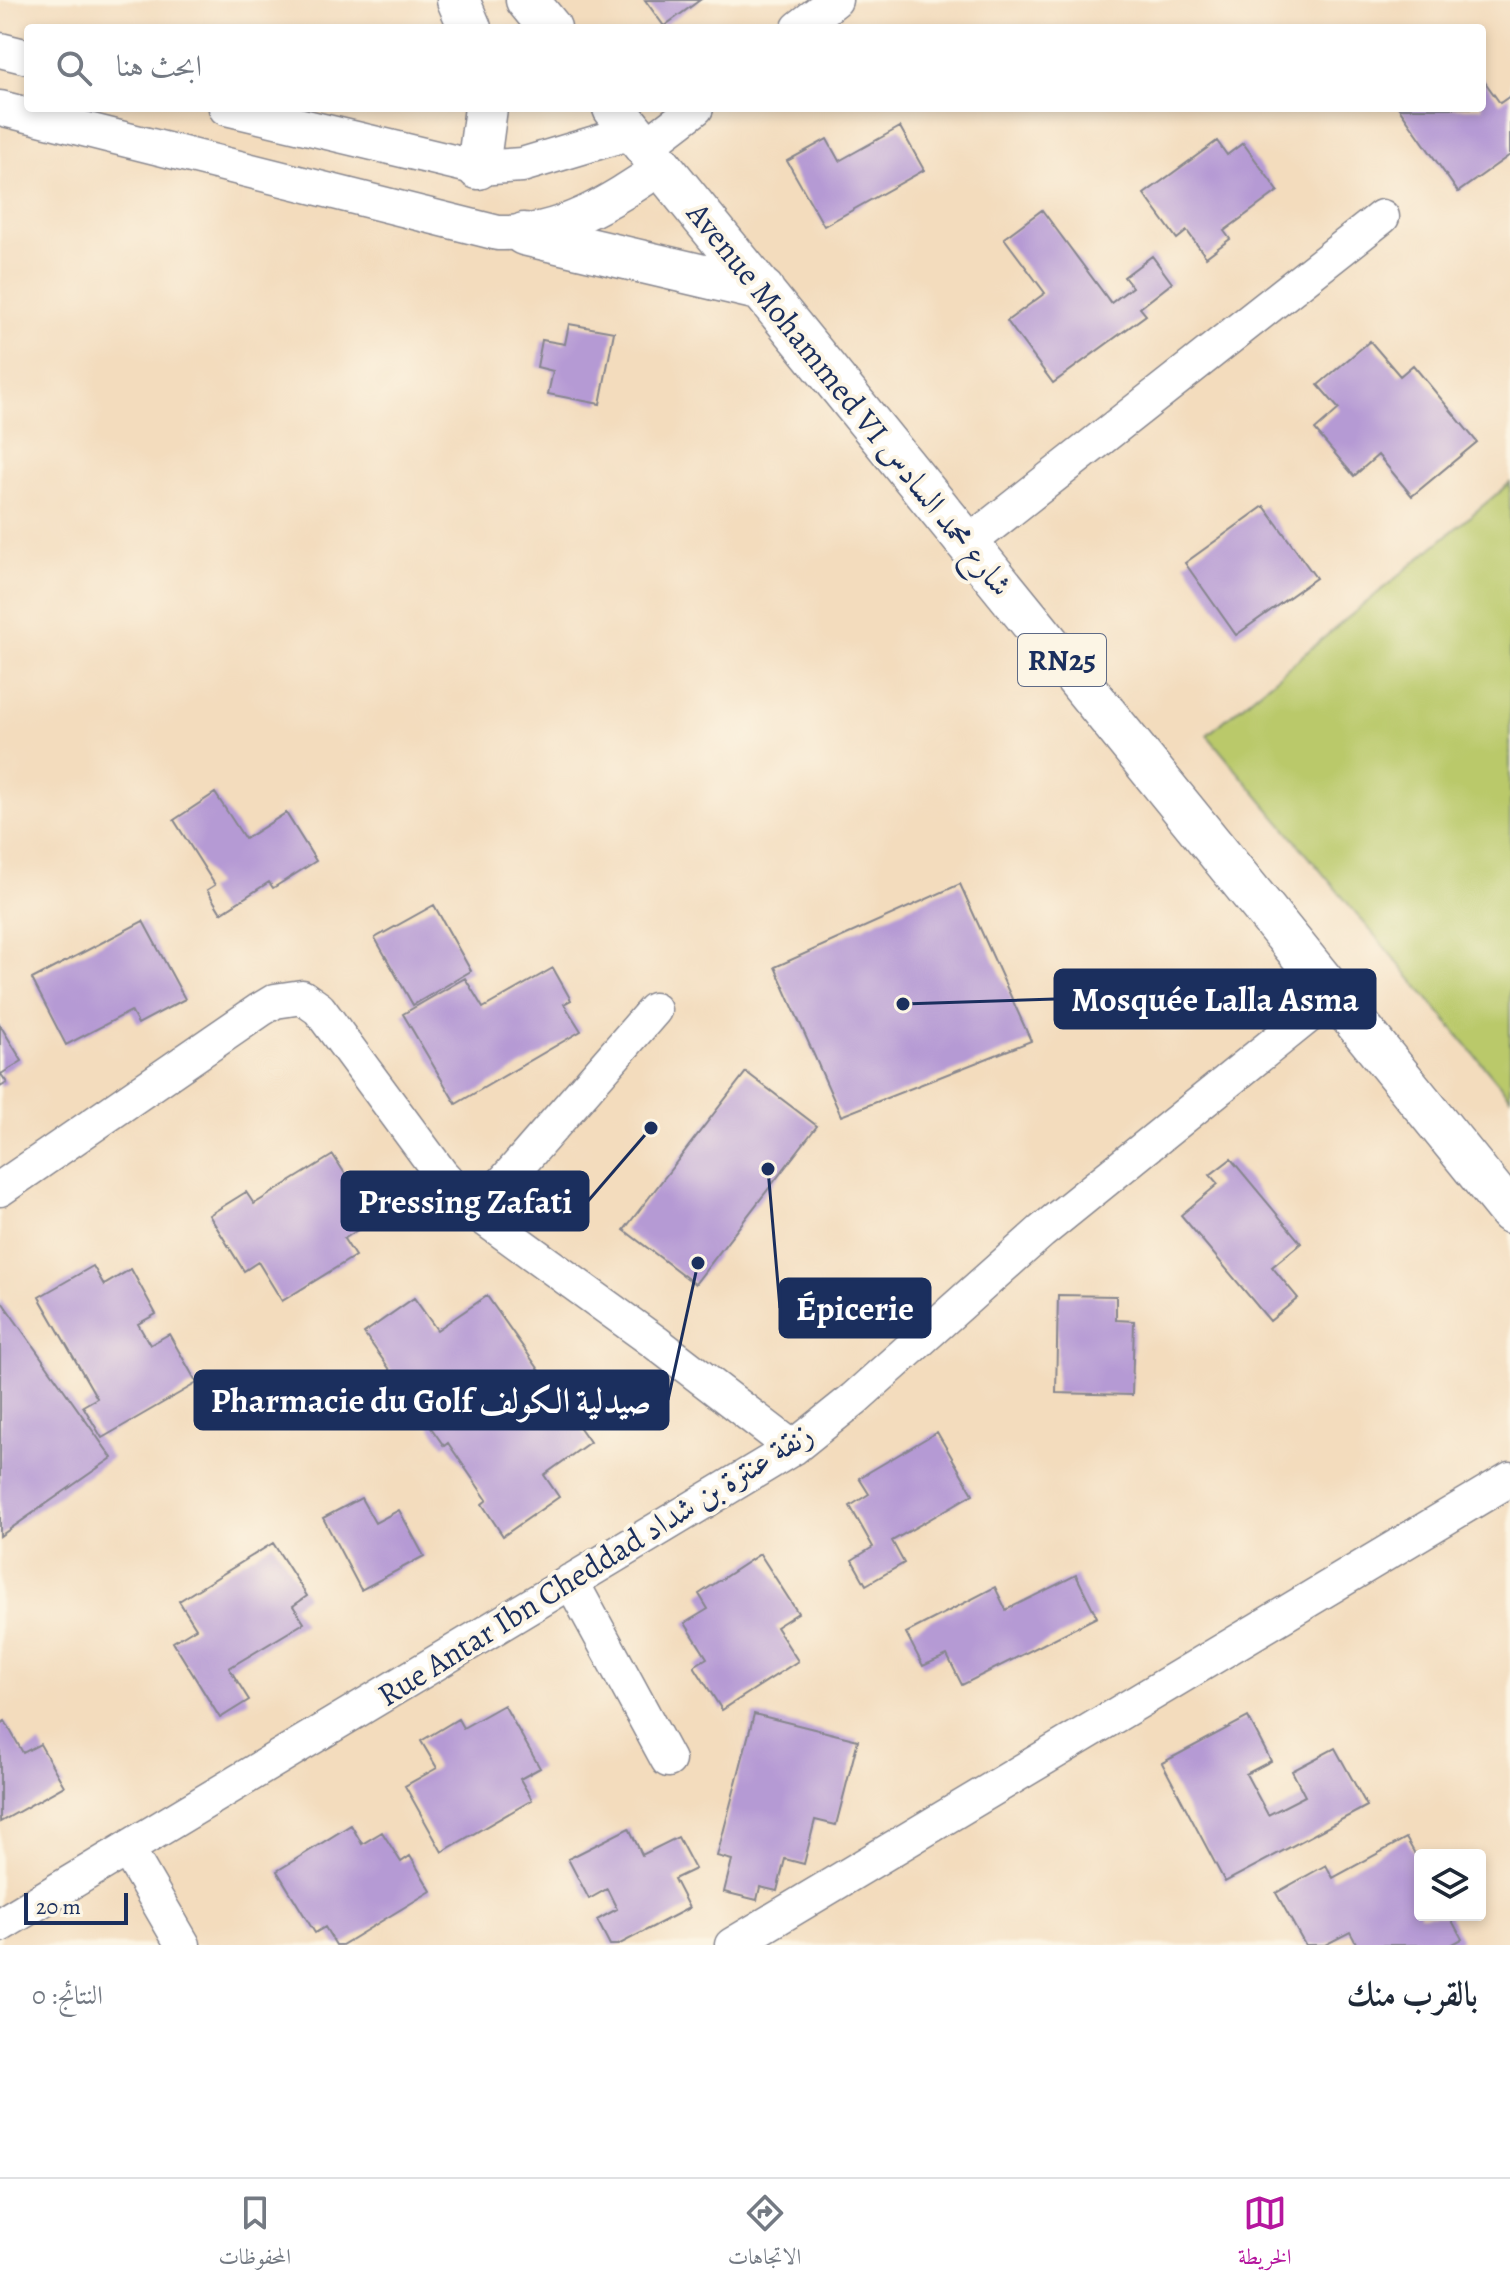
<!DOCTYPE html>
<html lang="ar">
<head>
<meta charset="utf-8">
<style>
  body { margin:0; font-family:Alegreya,Amiri,serif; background:#f2f2f3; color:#1f2937; direction:rtl }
  .controls { position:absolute; right:24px; bottom:24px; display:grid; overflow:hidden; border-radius:8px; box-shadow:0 4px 12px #0003 }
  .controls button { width:72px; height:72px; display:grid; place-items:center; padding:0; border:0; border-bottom:2px solid #e0e1e3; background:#fff; color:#1f2937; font:40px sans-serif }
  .scale { position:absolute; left:24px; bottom:20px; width:104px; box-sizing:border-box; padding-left:8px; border:4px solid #1b2f5e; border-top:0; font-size:22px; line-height:28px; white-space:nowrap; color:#1b2f5e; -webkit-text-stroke:6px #fcf5e5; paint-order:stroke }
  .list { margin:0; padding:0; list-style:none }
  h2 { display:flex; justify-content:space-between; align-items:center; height:104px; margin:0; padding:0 32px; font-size:34px }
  h2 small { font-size:26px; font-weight:400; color:#747a83 }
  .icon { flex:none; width:44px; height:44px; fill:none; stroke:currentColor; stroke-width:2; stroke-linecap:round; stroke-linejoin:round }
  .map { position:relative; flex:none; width:1510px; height:1945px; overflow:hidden; direction:ltr }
  .search { position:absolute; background:#fff; box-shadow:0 4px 12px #0003; left:24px; right:24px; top:24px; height:88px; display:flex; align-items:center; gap:20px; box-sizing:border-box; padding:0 28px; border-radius:8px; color:#747a83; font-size:30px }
  .sheet { height:232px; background:#fff }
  nav { display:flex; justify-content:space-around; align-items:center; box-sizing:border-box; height:112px; border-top:2px solid #e0e1e3; background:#fff; font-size:22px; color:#747a83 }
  nav a { display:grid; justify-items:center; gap:4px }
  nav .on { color:#b5179e }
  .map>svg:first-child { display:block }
  .green { fill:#bac96b; stroke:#6a7c64; stroke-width:2 }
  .building { fill:#b59ad4 }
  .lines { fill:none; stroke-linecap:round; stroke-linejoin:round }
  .minor-casing { stroke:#87868e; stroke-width:37 }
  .major-casing { stroke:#87868e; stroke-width:45 }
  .minor { stroke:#fff; stroke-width:34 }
  .major { stroke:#fff; stroke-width:42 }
  .labels { text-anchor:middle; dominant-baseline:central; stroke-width:8; stroke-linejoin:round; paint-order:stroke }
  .shield { fill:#fcf5e5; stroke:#5e6a86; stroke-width:2 }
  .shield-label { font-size:30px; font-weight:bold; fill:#1b2f5e }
  .street-label { font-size:32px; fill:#1b2f5e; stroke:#fcf5e5 }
  .leader { fill:none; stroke:#1b2f5e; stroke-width:3 }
  .callout-dot { fill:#1b2f5e; stroke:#fcf5e5; stroke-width:3 }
  .callout { fill:#1b2f5e; stroke:#1b2f5e; stroke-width:3 }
  .callout-label { font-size:34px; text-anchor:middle; font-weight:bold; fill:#fff }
</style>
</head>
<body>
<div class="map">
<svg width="1510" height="1945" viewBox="0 0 1510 1945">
  <rect width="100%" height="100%" fill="#fcf5e5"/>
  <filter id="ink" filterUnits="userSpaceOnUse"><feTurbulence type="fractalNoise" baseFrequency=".0125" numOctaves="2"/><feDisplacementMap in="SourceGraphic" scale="16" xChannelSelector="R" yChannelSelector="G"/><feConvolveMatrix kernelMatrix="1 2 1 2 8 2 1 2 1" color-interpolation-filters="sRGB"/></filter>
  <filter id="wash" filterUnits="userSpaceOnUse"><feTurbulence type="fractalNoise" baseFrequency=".006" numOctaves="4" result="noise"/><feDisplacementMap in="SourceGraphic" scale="32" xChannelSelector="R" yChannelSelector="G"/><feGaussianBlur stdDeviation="1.8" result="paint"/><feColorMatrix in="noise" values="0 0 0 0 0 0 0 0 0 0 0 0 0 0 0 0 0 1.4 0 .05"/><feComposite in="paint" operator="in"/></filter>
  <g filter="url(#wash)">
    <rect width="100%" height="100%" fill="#f3dcbd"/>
    <!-- green -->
    <path class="green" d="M1510 483V1097L1207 735Z"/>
    <g id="blocks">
      <!-- building -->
      <path class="building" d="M645 0H700L664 26Z
        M1482 78 1500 103 1510 96V155L1458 192 1399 108H1482Z
        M900 127 924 170 824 226 787 161 827 139 839 161Z
        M1217 141 1227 155 1243 143 1278 191 1224 231 1230 239 1206 257 1187 231 1177 239 1144 194Z
        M1042 210 1111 303 1132 287 1124 277 1152 256 1172 283 1140 308 1146 315 1053 383 1007 321 1045 293 1004 238Z
        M569 324 614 332 600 404 548 394 553 371 537 367 542 340 565 344Z
        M1370 341 1400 376 1413 365 1477 442 1412 496 1378 455 1354 476 1315 430 1339 409 1318 385Z
        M1264 506 1316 578 1236 635 1185 563Z
        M215 793 245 839 286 813 316 861 273 888 269 882 221 913 207 890 215 885 174 820Z
        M960 884 1031 1041 841 1116 775 967Z
        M434 905 471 971 413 1005 375 938Z
        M143 921 185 999 138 1024 131 1011 66 1045 32 979Z
        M553 968 571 1000 564 1004 581 1031 456 1104 403 1014 465 978 483 1008Z
        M0 1025 22 1061 1 1074 7 1083 0 1087Z
        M746 1072 817 1126 695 1284 624 1230Z
        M333 1155 374 1219 344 1239 355 1256 282 1301 258 1262 244 1271 209 1215 246 1192 254 1204Z
        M1231 1159 1301 1243 1272 1267 1298 1298 1270 1321 1181 1215 1218 1184 1210 1175Z
        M93 1266 104 1285 131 1269 156 1314 138 1324 150 1345 169 1334 197 1383 102 1438 83 1406 97 1398 39 1297Z
        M1058 1295 1116 1296V1320L1134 1321 1132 1395 1056 1393Z
        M487 1296 590 1442 544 1475 559 1497 503 1536 482 1504 487 1500 448 1443 444 1446 364 1333 414 1298 437 1330Z
        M0 1299 112 1458 0 1536Z
        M937 1432 973 1494 892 1541 904 1563 866 1585 852 1560 873 1547 850 1506 869 1494 859 1478Z
        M361 1498 375 1523 399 1510 424 1556 361 1590 323 1518Z
        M273 1543 307 1596 293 1606 304 1623 229 1668 249 1700 220 1718 173 1642 196 1628 179 1601Z
        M760 1554 798 1613 776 1627 798 1661 722 1710 694 1666 707 1658 685 1623 708 1609 699 1594Z
        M1076 1575 1097 1617 962 1685 947 1655 923 1666 906 1633 995 1587 1006 1610Z
        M504 1705 540 1768 520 1779 532 1800 442 1852 405 1786 437 1768 421 1741 458 1719 463 1728Z
        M754 1714 858 1740 836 1825 815 1820 804 1864 785 1859 777 1891 760 1887 757 1900 724 1892 732 1860 717 1856Z
        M1248 1717 1271 1761 1246 1774 1268 1815 1305 1796 1292 1771 1335 1748 1367 1806 1225 1882 1162 1763Z
        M5 1721 23 1753 40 1744 64 1786 0 1822V1724Z
        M351 1825 362 1844 382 1832 401 1862 410 1856 431 1891 342 1945H336L325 1927 315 1933 277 1871Z
        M629 1828 642 1855 678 1837 695 1869 674 1879 689 1908 618 1945H610L597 1920 617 1909 607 1889 589 1899 568 1859Z
        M1406 1838 1420 1863V1915H1449L1462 1939 1451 1945H1357L1350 1932 1325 1945H1305L1276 1893 1326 1865 1333 1878Z"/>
    </g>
  </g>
  <g filter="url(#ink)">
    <use href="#blocks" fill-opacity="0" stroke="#87868e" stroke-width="2"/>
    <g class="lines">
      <defs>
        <path id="minor" d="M799 28 835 0
          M0 50 28 57
          M0 108 498 233C561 235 611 201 662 167
          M226 108 478 168 522 165 632 132
          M645 147 696 108
          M967 544 1382 217
          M0 1189 260 1010 275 1001 302 997 319 1009 441 1174 477 1213 655 1342 793 1448
          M477 1213 654 1010
          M571 1581 668 1760
          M128 1850 183 1945
          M0 1925 793 1448 854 1399 1041 1232 1334 995
          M732 1945 1510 1479"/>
        <path id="major" d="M458 0 470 28
          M527 0 550 28
          M614 108 1510 1212
          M478 168 486 108
          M524 234 763 290"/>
      </defs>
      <!-- minor casing -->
      <use href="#minor" class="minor-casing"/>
      <!-- major casing -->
      <use href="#major" class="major-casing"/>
      <!-- minor -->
      <use href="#minor" class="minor"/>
      <!-- major -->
      <use href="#major" class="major"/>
    </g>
  </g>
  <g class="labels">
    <!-- shield labels -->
    <rect class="shield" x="1018" y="634" width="88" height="52" rx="6"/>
    <g class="shield-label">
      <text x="1062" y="660">RN25</text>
    </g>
    <!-- street labels -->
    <g class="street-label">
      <text transform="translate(850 399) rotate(51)">Avenue Mohammed VI شارع محمد السادس</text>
      <text transform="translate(595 1564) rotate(-32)">Rue Antar Ibn Cheddad زنقة عنترة بن شداد</text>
    </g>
  </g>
  <!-- callouts -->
  <path class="leader" d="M903 1004L1055 999M651 1128L588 1201M768 1169L780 1308M698 1263L668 1400"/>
  <g class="callout-dot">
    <circle cx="903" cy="1004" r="8"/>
    <circle cx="651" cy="1128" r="8"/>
    <circle cx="768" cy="1169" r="8"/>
    <circle cx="698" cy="1263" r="8"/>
  </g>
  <g class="callout">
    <rect x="1055" y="970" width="320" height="58" rx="8"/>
    <rect x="342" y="1172" width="246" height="58" rx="8"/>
    <rect x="780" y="1279" width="150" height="58" rx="8"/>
    <rect x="195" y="1371" width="473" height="58" rx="8"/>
  </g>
  <g class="callout-label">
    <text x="1215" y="1011">Mosquée Lalla Asma</text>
    <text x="465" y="1213">Pressing Zafati</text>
    <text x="855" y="1320">Épicerie</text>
    <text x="431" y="1412">Pharmacie du Golf صيدلية الكولف</text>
  </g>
</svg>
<div class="controls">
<button><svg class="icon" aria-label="layers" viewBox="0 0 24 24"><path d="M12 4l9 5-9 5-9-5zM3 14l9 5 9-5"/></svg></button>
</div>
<div class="scale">20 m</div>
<div class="search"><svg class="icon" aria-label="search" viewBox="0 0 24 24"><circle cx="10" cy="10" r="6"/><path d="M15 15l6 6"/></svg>ابحث هنا</div>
</div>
<section class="sheet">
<h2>بالقرب منك<small>النتائج: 0</small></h2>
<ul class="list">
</ul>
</section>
<nav>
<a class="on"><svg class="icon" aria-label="map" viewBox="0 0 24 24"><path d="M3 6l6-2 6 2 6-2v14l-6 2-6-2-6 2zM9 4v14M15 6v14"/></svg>الخريطة</a>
<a><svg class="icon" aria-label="directions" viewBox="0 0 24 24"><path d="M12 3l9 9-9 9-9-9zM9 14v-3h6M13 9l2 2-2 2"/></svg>الاتجاهات</a>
<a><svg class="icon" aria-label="saved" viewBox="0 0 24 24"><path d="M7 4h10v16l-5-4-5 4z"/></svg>المحفوظات</a>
</nav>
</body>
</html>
